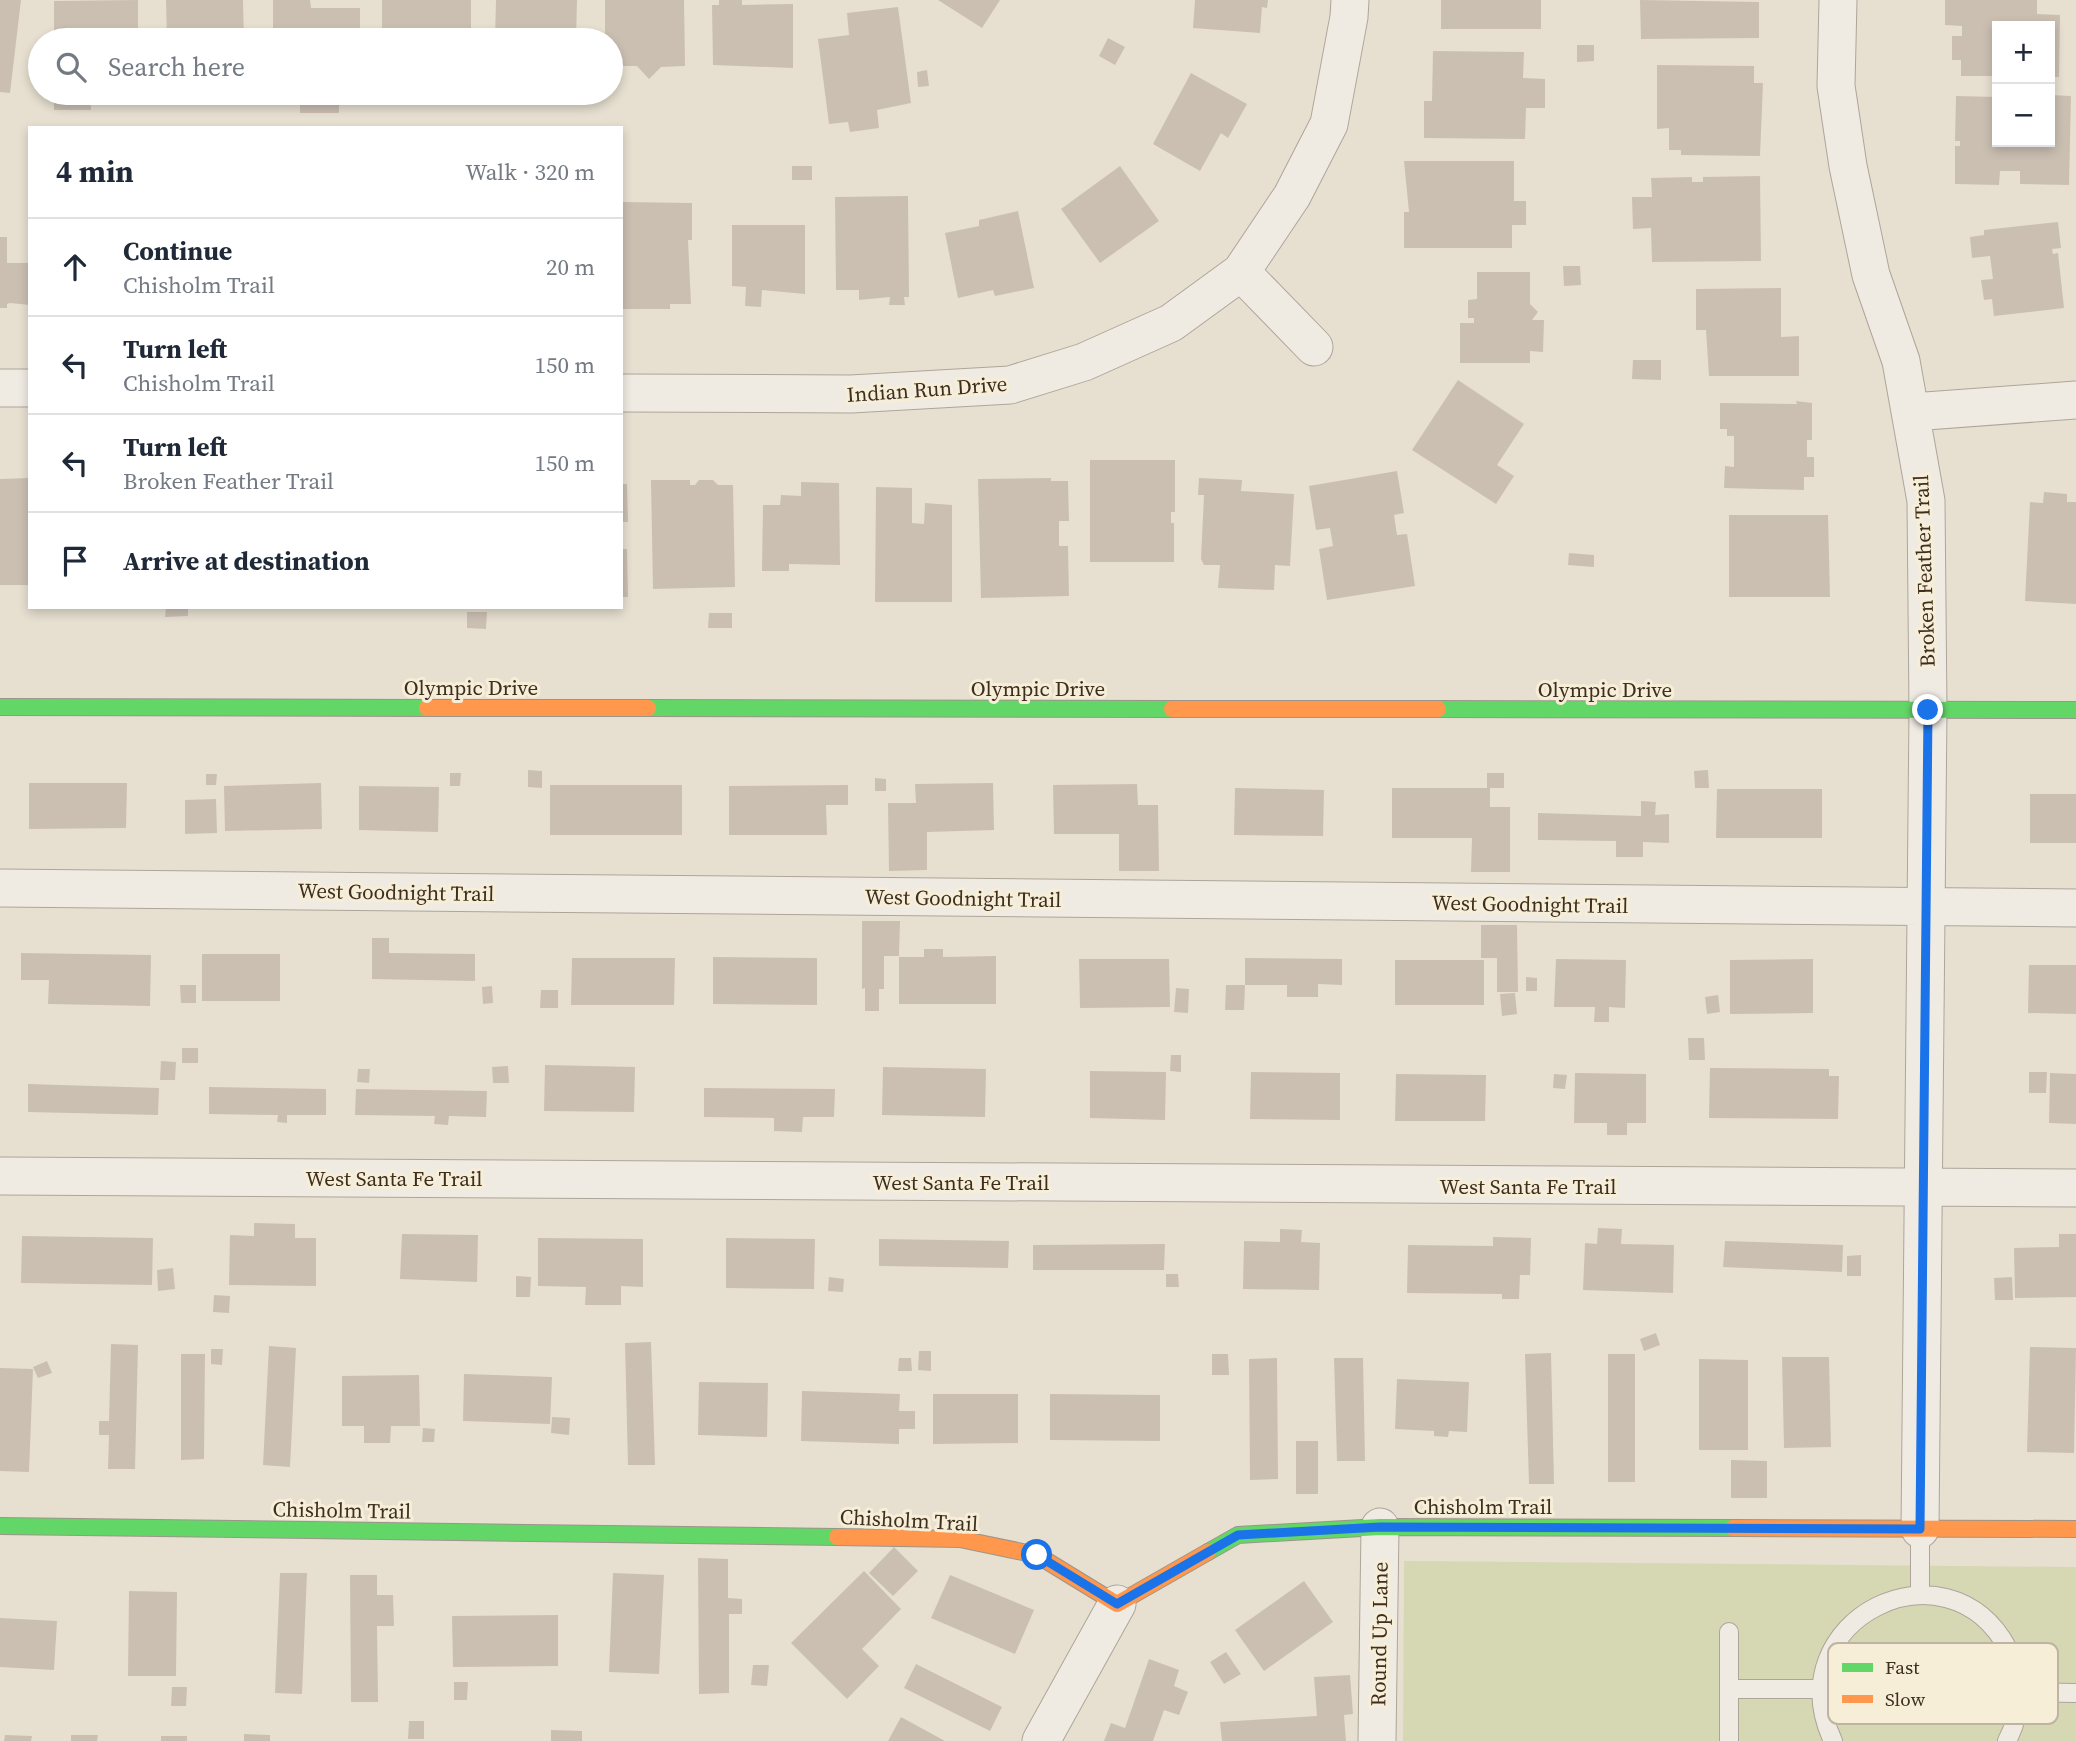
<!DOCTYPE html>
<html lang="en">
<head>
<meta charset="utf-8">
<style>
  body { margin:0; font-family:"Source Serif 4",serif; background:#f2f2f3; color:#1f2937 }
  .controls { position:absolute; right:21px; top:21px; display:grid; overflow:hidden; border-radius:0px; box-shadow:0 4px 10px #0003 }
  .controls button { width:63px; height:63px; display:grid; place-items:center; padding:0; border:0; border-bottom:2px solid #e0e1e3; background:#fff; color:#1f2937; font:35px sans-serif }
  .stop { position:absolute; width:21px; height:21px; margin:-16px; border:5px solid #1a73e8; border-radius:50%; background:#fff }
  .stop.end { background:#1a73e8; border-color:#fff; box-shadow:0 2px 7px #0008 }
  .list { margin:0; padding:0; list-style:none }
  h2 { display:flex; justify-content:space-between; align-items:center; height:91px; margin:0; padding:0 28px; font-size:30px }
  h2 small { font-size:23px; font-weight:400; color:#747a83 }
  .list li { display:grid; grid-template-columns:46px 1fr auto; gap:21px; align-items:center; box-sizing:border-box; height:98px; padding:0 28px; border-top:2px solid #e0e1e3 }
  .list b { display:block; font-size:26px; white-space:nowrap }
  .list p { margin:0; font-size:23px; white-space:nowrap; color:#747a83 }
  .list em { font-size:23px; font-style:normal; color:#747a83 }
  .icon { flex:none; width:38px; height:38px; fill:none; stroke:currentColor; stroke-width:2; stroke-linecap:round; stroke-linejoin:round }
  .map { position:relative; flex:none; width:2076px; height:1741px; overflow:hidden }
  .search { position:absolute; background:#fff; box-shadow:0 4px 10px #0003; left:28px; top:28px; width:595px; height:77px; display:flex; align-items:center; gap:18px; box-sizing:border-box; padding:0 24px; border-radius:38px; color:#747a83; font-size:26px }
  .panel { position:absolute; background:#fff; box-shadow:0 4px 10px #0003; left:28px; top:126px; width:595px; height:483px; border-radius:0px }
  .map>svg:first-child { display:block }
  .green { fill:#d6d7b3 }
  .building { fill:#cbbfb2 }
  .lines { fill:none; stroke-linecap:round; stroke-linejoin:round }
  .lane-casing { stroke:#ada599; stroke-width:20 }
  .street-casing { stroke:#ada599; stroke-width:39 }
  .fast-casing { stroke:#9c958a; stroke-width:18 }
  .slow-casing { stroke:#9c958a; stroke-width:18 }
  .lane { stroke:#efebe3; stroke-width:18 }
  .street { stroke:#efebe3; stroke-width:37 }
  .fast { stroke:#63d668; stroke-width:16 }
  .slow { stroke:#ff974d; stroke-width:16 }
  .route { stroke:#1a73e8; stroke-width:9 }
  .labels { text-anchor:middle; dominant-baseline:central; stroke-width:6; stroke-linejoin:round; paint-order:stroke }
  .street-label { font-size:21px; fill:#3d2e20; stroke:#f7eed8 }
  .key { fill:#f7eed8; stroke:#bfb4a1; stroke-width:2 }
  .key-label { font-size:19px; fill:#3d2e20 }
</style>
</head>
<body>
<div class="map">
<svg width="2076" height="1741" viewBox="0 0 2076 1741">
  <rect width="100%" height="100%" fill="#e7e0d1"/>
  <!-- green -->
  <path class="green" d="M1404 1561 2076 1567V1741H1403Z"/>
  <!-- building -->
  <path class="building" d="M0 0H21L10 93 0 92Z
    M138 0V40H54V1Z
    M166 0H243L244 40H167Z
    M273 0H310L311 8H360V40H273Z
    M382 0H471V40H382Z
    M496 0H577L576 40H495Z
    M605 0H684L685 66 661 67 649 79 637 66H611V40H605Z
    M719 0H742V5L793 4V68L713 65 712 5H719Z
    M938 0H1000L982 28Z
    M1195 0H1268L1267 8 1262 7 1260 33 1193 28Z
    M1441 0H1541V29H1441Z
    M1640 0 1759 2V38L1641 39Z
    M1945 0H2037V14L2060 15 2059 77H2050V26H1997V76H1961V60H1952V36H1962V26L1945 25Z
    M898 7 911 103 877 110 879 128 850 132 848 122 829 124 818 39 849 35 847 13Z
    M1108 38 1125 47 1115 65 1099 56Z
    M1577 45H1594V61L1577 62Z
    M1433 51 1524 52 1523 78 1545 79V108H1526L1525 139 1424 138V101H1432Z
    M1657 65 1754 66V83H1763L1760 156 1681 155V150H1669V128L1657 129Z
    M927 70 929 86 918 87 917 72Z
    M1191 73 1247 104 1228 138 1221 133 1200 171 1153 144Z
    M54 93H90L91 110H54Z
    M167 93H245V101L167 103Z
    M300 93H339V113H300Z
    M383 93H471V102L383 103Z
    M494 93H575V103L494 102Z
    M2050 95 2071 96 2069 185 2020 184V171H2000L1999 185 1955 184V146H1960V141H1955L1956 96 1997 97V142H2050Z
    M1404 161H1514V201H1526V225H1512V248H1404V212H1409Z
    M792 166H812V180H792Z
    M1120 166 1159 221 1100 263 1061 209Z
    M1760 176 1761 261 1652 262 1651 228 1633 229 1632 197H1652L1651 178 1692 177V182H1703V177Z
    M908 196 909 297H904L905 305H889L890 297 859 300V290H836L835 197Z
    M621 202 692 203V240H688L691 304H670V309H621Z
    M1018 211 1034 288 995 296 993 290 958 298 945 233 979 226V220Z
    M2058 222 2061 248 2052 249 2053 254 2058 253 2064 308 1994 316 1992 299 1984 300 1981 280 1993 279 1990 256 1972 258 1970 237 1984 235V230Z
    M732 225H805V294L762 290 761 307 745 306 746 287 732 286Z
    M0 237H7V263H30V305L10 303 7 304V308H0Z
    M1563 266H1580L1581 285 1564 286Z
    M1477 272H1530V304L1538 312 1532 320H1544L1543 352 1530 351V363H1460V323H1474V318H1468V300L1477 299Z
    M1781 288V337L1799 336V376H1709L1706 330H1696V289Z
    M1633 360H1661V380L1632 379Z
    M1458 380 1524 424 1497 465 1514 476 1496 504 1412 450Z
    M1796 401 1812 403V440H1807V457H1814V477H1804V490L1724 488 1725 466 1734 467V436H1727V429H1720V403L1797 404Z
    M1090 460H1175V512H1171V523H1174V562H1090Z
    M1397 471 1404 513 1394 515 1397 535 1407 534 1415 586 1327 600 1319 549 1333 546 1330 528 1316 530 1309 486Z
    M30 478V585H0V479Z
    M1051 478V481H1068L1069 521H1059V546H1068L1069 596 981 598 978 479Z
    M1199 478 1242 480 1241 491 1294 494 1290 566 1275 565 1274 590 1218 588 1220 565H1204L1201 559 1204 495H1198Z
    M651 480H690V485H695L699 480H713L718 485H733L735 587 653 589Z
    M801 482 839 483 840 565 789 564V571H762L763 505H780L781 495 801 496Z
    M621 484H627L628 522H621Z
    M876 487 912 488V523L924 524 925 503 952 505V602H875Z
    M2044 492 2067 494V502H2076V604L2025 601 2030 502 2043 503Z
    M1729 515H1828L1830 597H1729Z
    M621 549H627L628 597H621Z
    M1569 553 1594 555V567L1568 565Z
    M166 607H188V616L165 617Z
    M467 612H487L486 629 467 628Z
    M709 613H732V628H708Z
    M528 770 542 771V788L528 787Z
    M1708 770 1709 788H1695L1694 771Z
    M450 773H461L460 786H450Z
    M1487 773H1504V788H1490V807H1510V872H1471L1472 838H1392V788H1487Z
    M206 774H217L216 785H206Z
    M875 778 886 779V791H875Z
    M29 783H127L126 828 29 829Z
    M321 783 322 829 225 831 224 786Z
    M993 783 994 830 927 832V870L889 871 888 803H916L915 784Z
    M1137 784 1138 805H1158L1159 871H1119V834H1054L1053 785Z
    M550 785H682V835H550Z
    M848 785V805H826L827 835H729V786Z
    M359 786 439 787 438 832 359 830Z
    M1235 788 1324 790 1323 836 1234 835Z
    M1717 789H1822V838H1716Z
    M2030 794H2076V843H2030Z
    M216 799 217 833 185 834V800Z
    M1641 801 1656 802 1655 815 1669 814V843L1643 842V857H1616V841L1538 840V813L1641 816Z
    M862 921H900L899 956H884V989H879V1011H865V988L862 989Z
    M1481 925H1517L1518 992H1497V958H1481Z
    M372 938H389V953L475 954V981L372 979Z
    M924 949H943V957L996 956V1004H899V957H924Z
    M21 953 151 955 150 1006 48 1004 49 980H21Z
    M202 954H280V1001H202Z
    M713 957 817 958V1005L713 1004Z
    M572 958H675L674 1005H571Z
    M1245 958 1342 959V985L1318 984V997H1287V985H1245Z
    M1079 959H1169L1170 1007 1080 1008Z
    M1556 959 1626 960 1625 1008 1609 1007V1022H1594L1595 1007H1554Z
    M1813 959V1013L1730 1014V960Z
    M1395 960H1484V1005H1395Z
    M2029 965H2076V1014L2028 1013Z
    M1526 977 1537 978V991H1526Z
    M180 985H196V1003H181Z
    M1226 985H1245L1244 1010H1225Z
    M492 986 493 1003 483 1004 482 987Z
    M1176 988 1189 989 1188 1013 1174 1012Z
    M541 990H558V1008H540Z
    M1515 993 1517 1014 1502 1016 1500 994Z
    M1718 995 1720 1012 1707 1014 1705 997Z
    M1688 1038H1704L1705 1060H1689Z
    M182 1048H198V1063H182Z
    M1171 1055H1181V1072L1170 1071Z
    M161 1061 176 1062 175 1080H160Z
    M545 1065 635 1067 634 1112 544 1111Z
    M508 1066 509 1083H493L492 1067Z
    M883 1067 986 1069 985 1117 882 1115Z
    M1710 1068 1829 1069V1076H1839L1838 1119 1709 1118Z
    M358 1069H370L369 1083 357 1082Z
    M1090 1071 1166 1072 1165 1120 1090 1118Z
    M1251 1072 1340 1073V1120L1250 1119Z
    M2029 1072H2047L2046 1093H2029Z
    M1575 1073 1646 1074V1123H1627V1135H1607V1123H1574Z
    M2050 1073 2076 1074V1124L2049 1123Z
    M1396 1074 1486 1075 1485 1121H1395Z
    M1554 1074 1567 1075 1565 1089 1553 1088Z
    M28 1084 159 1088 158 1115 28 1112Z
    M209 1087 326 1089V1115H287V1123L277 1122 278 1115 209 1114Z
    M704 1088 835 1089 834 1117H803L802 1132 774 1131V1118L704 1117Z
    M356 1089 487 1091 486 1117 449 1116 448 1125 434 1124 435 1116 355 1115Z
    M254 1223 295 1224V1238H316V1286L229 1285 230 1235 254 1236Z
    M1598 1228 1622 1229 1621 1244 1674 1245 1673 1293 1583 1290 1585 1243 1597 1244Z
    M1280 1229 1302 1230 1301 1242 1320 1243 1319 1290 1243 1289 1244 1241 1280 1242Z
    M402 1234 478 1235 477 1282 400 1279Z
    M2059 1234H2076V1297L2015 1298 2014 1248 2059 1247Z
    M22 1236 153 1238 152 1285 21 1283Z
    M1493 1237 1531 1238 1530 1275H1520L1519 1299H1502V1294L1407 1293 1408 1245 1493 1246Z
    M538 1238 643 1239V1287L621 1286V1305H585L586 1287 538 1286Z
    M726 1238 815 1239 814 1289 726 1288Z
    M879 1239 1009 1241 1008 1268 879 1266Z
    M1725 1241 1843 1245 1842 1272 1723 1267Z
    M1165 1244 1164 1270H1033V1245Z
    M1861 1255V1276H1847V1256Z
    M173 1268 175 1289 158 1291 157 1270Z
    M1166 1274H1178L1179 1287H1166Z
    M516 1276 531 1277 530 1297H516Z
    M829 1277 844 1279 843 1292 828 1291Z
    M2012 1277 2013 1300H1995L1994 1278Z
    M214 1295 230 1296 229 1313 213 1312Z
    M1656 1333 1660 1345 1644 1351 1640 1339Z
    M651 1342 655 1465H628L625 1343Z
    M111 1344 138 1345 135 1469H108L109 1435H99V1421H109Z
    M269 1346 296 1348 290 1467 263 1465Z
    M2030 1347 2076 1348 2074 1453 2027 1452Z
    M211 1349H223L222 1365 211 1364Z
    M919 1351H931V1371L918 1370Z
    M1551 1353 1554 1484H1529L1525 1354Z
    M181 1354H205L204 1459 181 1460Z
    M1212 1354H1228L1229 1375H1212Z
    M1608 1354H1635V1482H1608Z
    M1782 1357H1829L1831 1447 1784 1448Z
    M899 1358H911L912 1371H898Z
    M1277 1358 1278 1479 1250 1480 1249 1359Z
    M1334 1358H1363L1365 1461H1337Z
    M1699 1359 1748 1360V1450H1699Z
    M47 1361 52 1373 38 1378 33 1367Z
    M0 1368 33 1369 29 1472 0 1471Z
    M464 1374 552 1377 550 1424 463 1421Z
    M419 1375 420 1426H391L390 1443H364V1426H342V1376Z
    M1397 1379 1469 1382 1467 1432 1449 1431 1448 1437 1434 1436V1431L1395 1429Z
    M699 1382 768 1383 767 1437 698 1435Z
    M802 1391 900 1394 899 1411H915V1429H899V1444L801 1441Z
    M933 1394H1018V1443L933 1444Z
    M1050 1394 1160 1395V1441L1050 1440Z
    M552 1417 570 1418 569 1435 551 1433Z
    M423 1428 435 1429 434 1442H422Z
    M1296 1441H1318V1494H1296Z
    M1731 1460 1767 1461V1498H1731Z
    M894 1547 918 1571 893 1596 869 1573Z
    M698 1558 728 1559V1598L742 1599V1614H729V1693L699 1694Z
    M864 1571 901 1609 862 1649 879 1666 847 1699 791 1643Z
    M280 1573H307L302 1694 275 1693Z
    M613 1573 664 1575 659 1674 609 1672Z
    M350 1575H377V1595H393L394 1626H377L378 1702H351Z
    M950 1575 1034 1610 1015 1654 931 1618Z
    M1304 1581 1333 1622 1264 1671 1235 1630Z
    M129 1591 177 1592 176 1676H128Z
    M558 1615V1666L453 1667 452 1616Z
    M0 1618 57 1621 54 1670 0 1667Z
    M1226 1652 1241 1674 1224 1684 1210 1662Z
    M1149 1659 1179 1670 1174 1686 1188 1692 1179 1715 1164 1710 1153 1741H1104L1111 1723 1125 1728Z
    M916 1664 1002 1707 990 1731 904 1688Z
    M753 1665H769L767 1686 751 1685Z
    M1350 1675 1353 1714 1344 1715 1346 1741H1222L1220 1722 1317 1716 1314 1677Z
    M454 1682H468L467 1700H454Z
    M172 1687H187L186 1706H171Z
    M901 1717 945 1741H888Z
    M409 1721H424V1739H408Z
    M551 1730 582 1731V1741H551Z
    M244 1734 270 1735V1741H244Z
    M5 1735 32 1736 31 1741H4Z
    M71 1735H98L97 1741H71Z
    M161 1736H187V1741H161Z"/>
  <g class="lines">
    <defs>
      <path id="lane" d="M1920 1595V1529
        M1729 1632V1741
        M1729 1689H1820
        M2020 1692 2076 1693
        M1833 1741C1776 1620 1947 1535 2008 1649 2024 1679 2022 1712 2007 1741"/>
      <path id="street" d="M1838 0 1836 86 1848 166 1871 275 1901 361 1926 501 1928 710 1920 1529
        M1241 272 1314 347
        M0 388H30
        M621 393 851 394 1010 385 1084 362 1171 323 1241 272 1292 196 1329 124 1349 17 1350 0
        M1912 412 2076 400
        M0 888 2076 908
        M0 1176 2076 1188
        M1041 1741 1117 1604
        M1377 1741 1380 1527"/>
      <path id="fast" d="M0 707 427 708
        M648 708 1172 709
        M1438 709 2076 710
        M0 1526 837 1537
        M1208 1552 1238 1535 1380 1527 1733 1528"/>
      <path id="slow" d="M427 708H648
        M1172 709H1438
        M1733 1528 2076 1529
        M837 1537 960 1539 1037 1555 1117 1604 1208 1552"/>
    </defs>
    <!-- lane casing -->
    <use href="#lane" class="lane-casing"/>
    <!-- street casing -->
    <use href="#street" class="street-casing"/>
    <!-- fast casing -->
    <use href="#fast" class="fast-casing"/>
    <!-- slow casing -->
    <use href="#slow" class="slow-casing"/>
    <!-- lane -->
    <use href="#lane" class="lane"/>
    <!-- street -->
    <use href="#street" class="street"/>
    <!-- fast -->
    <use href="#fast" class="fast"/>
    <!-- slow -->
    <use href="#slow" class="slow"/>
  </g>
  <g class="lines">
    <!-- route -->
    <path class="route" d="M1037 1555 1117 1604 1238 1535 1380 1527 1920 1529 1928 710"/>
  </g>
  <g class="labels">
    <!-- street labels -->
    <g class="street-label">
      <text transform="translate(927 389) rotate(-4)">Indian Run Drive</text>
      <text transform="translate(1924 571) rotate(-92)">Broken Feather Trail</text>
      <text x="471" y="687">Olympic Drive</text>
      <text x="1038" y="688">Olympic Drive</text>
      <text x="1605" y="689">Olympic Drive</text>
      <text transform="translate(396 892) rotate(1)">West Goodnight Trail</text>
      <text transform="translate(963 898) rotate(1)">West Goodnight Trail</text>
      <text transform="translate(1530 904) rotate(1)">West Goodnight Trail</text>
      <text x="394" y="1178">West Santa Fe Trail</text>
      <text x="961" y="1182">West Santa Fe Trail</text>
      <text x="1528" y="1186">West Santa Fe Trail</text>
      <text x="1483" y="1506">Chisholm Trail</text>
      <text transform="translate(342 1510) rotate(1)">Chisholm Trail</text>
      <text transform="translate(909 1520) rotate(3)">Chisholm Trail</text>
      <text transform="translate(1379 1634) rotate(-89)">Round Up Lane</text>
    </g>
  </g>
  <!-- legend -->
  <rect x="1828" y="1643" width="230" height="81" rx="10" class="key"/>
  <rect x="1842" y="1663" width="31" height="9" fill="#63d668"/>
  <rect x="1842" y="1695" width="31" height="8" fill="#ff974d"/>
  <g class="key-label">
    <text x="1885" y="1674">Fast</text>
    <text x="1885" y="1706">Slow</text>
  </g>
</svg>
<div class="controls">
<button>+</button>
<button>−</button>
</div>
<div class="stop" style="left:1037px;top:1555px"></div>
<div class="stop end" style="left:1928px;top:710px"></div>
<div class="search"><svg class="icon" aria-label="search" viewBox="0 0 24 24"><circle cx="10" cy="10" r="6"/><path d="M15 15l6 6"/></svg>Search here</div>
<section class="panel">
<h2>4 min<small>Walk · 320 m</small></h2>
<ul class="list">
<li><svg class="icon" aria-label="ahead" viewBox="0 0 24 24"><path d="M12 20V5M6 11l6-6 6 6"/></svg><div><b>Continue</b><p>Chisholm Trail</p></div><em>20 m</em></li>
<li><svg class="icon" aria-label="left" viewBox="0 0 24 24"><path d="M17 20v-9H6M10 6l-5 5 5 5"/></svg><div><b>Turn left</b><p>Chisholm Trail</p></div><em>150 m</em></li>
<li><svg class="icon" aria-label="left" viewBox="0 0 24 24"><path d="M17 20v-9H6M10 6l-5 5 5 5"/></svg><div><b>Turn left</b><p>Broken Feather Trail</p></div><em>150 m</em></li>
<li><svg class="icon" aria-label="arrive" viewBox="0 0 24 24"><path d="M6 21V4h12l-3 4 3 4H6"/></svg><div><b>Arrive at destination</b></div></li>
</ul>
</section>
</div>
</body>
</html>
